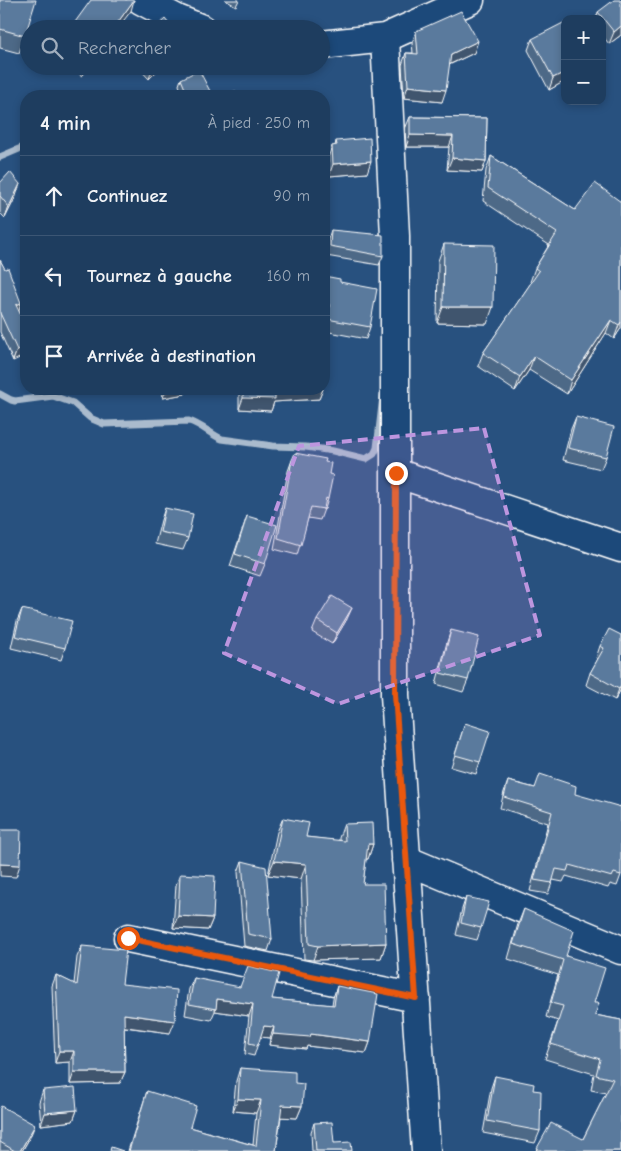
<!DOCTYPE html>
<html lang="fr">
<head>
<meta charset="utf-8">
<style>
  body { margin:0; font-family:"Comic Neue",sans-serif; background:#2b4868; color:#f1f3f6 }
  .controls { position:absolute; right:15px; top:15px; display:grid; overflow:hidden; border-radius:10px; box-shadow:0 2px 8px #0003 }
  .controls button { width:45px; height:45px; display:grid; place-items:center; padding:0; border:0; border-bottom:1px solid #3c5674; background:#1e3d5f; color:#f1f3f6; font:25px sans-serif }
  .stop { position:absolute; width:15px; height:15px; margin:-11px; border:4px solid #ea580c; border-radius:50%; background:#fff }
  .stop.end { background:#ea580c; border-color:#fff; box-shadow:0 1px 5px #0008 }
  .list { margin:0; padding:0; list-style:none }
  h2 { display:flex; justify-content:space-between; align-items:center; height:65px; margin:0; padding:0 20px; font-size:21px }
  h2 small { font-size:16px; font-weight:400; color:#a1aebd }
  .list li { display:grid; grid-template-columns:32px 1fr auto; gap:15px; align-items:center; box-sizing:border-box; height:80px; padding:0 20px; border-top:1px solid #3c5674 }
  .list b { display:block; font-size:19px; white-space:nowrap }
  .list em { font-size:16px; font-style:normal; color:#a1aebd }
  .icon { flex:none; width:28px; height:28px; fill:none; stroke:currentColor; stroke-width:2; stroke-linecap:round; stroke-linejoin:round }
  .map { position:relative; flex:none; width:621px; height:1151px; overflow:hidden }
  .search { position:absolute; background:#1e3d5f; box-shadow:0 2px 8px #0003; left:20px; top:20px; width:310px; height:55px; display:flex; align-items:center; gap:12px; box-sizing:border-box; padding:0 18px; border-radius:28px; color:#a1aebd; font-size:19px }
  .panel { position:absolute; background:#1e3d5f; box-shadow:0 2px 8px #0003; left:20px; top:90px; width:310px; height:305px; border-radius:20px }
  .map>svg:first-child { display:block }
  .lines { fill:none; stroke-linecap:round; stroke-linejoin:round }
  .stream { stroke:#aabbcd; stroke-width:7 }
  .minor-casing { stroke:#fff; stroke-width:31 }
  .minor { stroke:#1f4a7a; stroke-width:28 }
  .wall { fill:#4d6987; stroke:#fff }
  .shaded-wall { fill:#3f556e; stroke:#fff }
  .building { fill:#5a7a9d; stroke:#fff }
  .route { stroke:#ea580c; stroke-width:6 }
  .marked { fill:#bd96df; fill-opacity:0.2; stroke:#bd96df; stroke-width:4; stroke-dasharray:10 6; stroke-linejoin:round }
</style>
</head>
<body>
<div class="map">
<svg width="621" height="1151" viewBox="0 0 621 1151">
  <rect width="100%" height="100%" fill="#28517f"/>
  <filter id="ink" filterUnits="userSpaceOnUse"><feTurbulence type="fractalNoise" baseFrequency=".02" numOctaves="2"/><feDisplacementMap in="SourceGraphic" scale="10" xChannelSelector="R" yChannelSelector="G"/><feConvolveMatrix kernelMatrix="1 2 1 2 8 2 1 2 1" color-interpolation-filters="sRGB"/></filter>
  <g filter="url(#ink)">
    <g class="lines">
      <!-- stream -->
      <path class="stream" d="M0 157 26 146
        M0 394 11 400 15 401 53 396 73 403 90 418 104 424 189 421C202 425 210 434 222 439L273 446 306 447 333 451 366 459 374 454 377 448 383 396"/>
      <defs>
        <path id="minor" d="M141 0 177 19 202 29
          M385 38 395 236V695L426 1151
          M321 45 385 38 470 0
          M396 473 621 548
          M406 860 621 950
          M128 938 416 998"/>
      </defs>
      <!-- minor casing -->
      <use href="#minor" class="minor-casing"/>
      <!-- minor -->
      <use href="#minor" class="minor"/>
    </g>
    <!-- wall -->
    <path class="wall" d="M0 0 25 36 19 53 0 48Z
      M225 0H239L236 6Z
      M598 12 621 35 609 44 602 35V19H596Z
      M416 31 474 53 449 65 442 102 404 98 402 65 406 53H413L412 43Z
      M532 39 565 81 549 90 528 50Z
      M68 66H89L82 76Z
      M137 66H162L149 79Z
      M181 79 210 96H183L179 85Z
      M410 117 487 118 486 161 482 172 447 170 449 147H406L405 129Z
      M336 141 367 173 329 176 328 158 332 146H335Z
      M491 156 575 210 621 202V328L614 339 606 333 567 394 529 370 515 391 478 366 483 353 531 283 530 282 535 268 549 245 483 201 486 170Z
      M0 183 16 196 5 218 0 213Z
      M331 230 383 256 379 265 326 256 328 239Z
      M444 244 487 324 437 323 438 261Z
      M0 260 21 303 19 310 26 326 13 361 0 332Z
      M324 276 340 282 370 327 366 339 324 331 326 316H324Z
      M161 389H187L185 394 163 398Z
      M239 389H323L319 399 274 402 271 411 239 409Z
      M576 417 606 457 601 469 563 460 571 429Z
      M292 460 325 462 329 474 325 509H324L320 520 308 518 297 555 274 549 288 471Z
      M165 508 188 538 183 550 155 544 161 520Z
      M247 516 265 564 260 576 230 566Z
      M22 609 65 648 61 660 11 648 17 621Z
      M347 619 332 644 312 632 317 620Z
      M451 630 468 680 463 692 436 684 447 642Z
      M621 635V689L615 700 586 685 590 673 598 659 596 658 600 646Z
      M465 723 480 762 476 774 451 767Z
      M508 781 535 788 575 794 621 875 617 886 610 884 608 888 566 876 563 882 553 880 548 894 530 891 548 823 500 808 504 792Z
      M283 818 306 837 339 841V838L344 824 373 844 368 859H366L363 884 386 943 381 958 313 960 304 959 301 879 268 875 277 832Z
      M242 861 272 939 268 951 244 946 238 872Z
      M180 874 213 918 208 930 173 928 176 885Z
      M466 897 481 928 477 940 456 935 462 909Z
      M524 909 566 956 594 1003 595 1015 621 1020V1151H536L537 1148 583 1139 606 1093 591 1090 594 1074 545 1059 558 1021 546 1017 558 975 508 959 518 924Z
      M82 946 122 984 170 1033 124 1027 125 1072 120 1083 70 1084V1062L55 1063 52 986 56 975 74 984 77 957Z
      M194 978 272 999 332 1005 333 998 337 986 370 1042 366 1053 307 1046 306 1049 269 1045 270 1038 260 1037 254 1056 245 1054 249 1016 215 1011 211 1020 185 1015 189 989Z
      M240 1068 295 1083 302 1106 297 1118 281 1117 276 1151H128L147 1091 190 1127 253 1145 256 1113 233 1111 236 1081Z
      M495 1076 533 1090 540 1131 535 1143 483 1133 491 1088Z
      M43 1090 77 1110 73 1121 41 1125 39 1102Z
      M0 1108 30 1137 22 1151H0Z
      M314 1123 334 1143 352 1151H312L311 1132Z"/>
    <!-- shaded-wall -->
    <path class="shaded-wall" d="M134 0 131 11 117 29H113Z
      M621 26V35L609 44 614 32Z
      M478 41 474 53 446 66 451 54Z
      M85 66H89L82 76Z
      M153 66H162L149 79 153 67Z
      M565 72V81L549 90 553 78Z
      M408 86 446 90 442 102 404 98Z
      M211 93 210 96H202Z
      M410 135 453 136 449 147H406Z
      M452 158 486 161 482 172 447 170Z
      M371 161 367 173 329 176 333 164Z
      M20 184 16 196 5 218 9 207Z
      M21 303 17 314 16 305Z
      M443 307H493L487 324 437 323Z
      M611 320 606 333 567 394 571 380Z
      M621 322V328L614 339 619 325Z
      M26 346V355L13 361 17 350Z
      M534 356 529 370 515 391 520 377Z
      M182 389H187L185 394 163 398 165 392Z
      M302 389H323L319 399 274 402 271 411 239 409 243 398 275 391Z
      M326 498 328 499 325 509H322Z
      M352 608 347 619 332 644 337 633Z
      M621 686V689L615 700 619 689Z
      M368 844H373L368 859H363Z
      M274 861 306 864 301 879 268 875Z
      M0 864 20 865 16 877 0 876Z
      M178 916 213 918 208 930 173 928Z
      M386 943 381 958 313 960 318 946Z
      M217 999 253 1004 249 1016 215 1011Z
      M124 1014 175 1021 170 1033 119 1026Z
      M264 1026 274 1027 270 1038 260 1037Z
      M273 1034H311L370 1042 366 1053 307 1046 306 1049 269 1045Z
      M59 1051H74L70 1062 55 1063Z
      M74 1072H125L120 1083 70 1084Z
      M238 1099 261 1100 256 1113 233 1111Z
      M282 1105 302 1106 297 1118 278 1117Z
      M77 1110 73 1121 41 1125 45 1113Z
      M35 1125 30 1137 22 1151H20Z"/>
    <!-- building -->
    <path class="building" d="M0 0H36L25 36 0 29Z
      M91 0H134L113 29H70Z
      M614 0H620L621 1V26L614 32 598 12Z
      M461 11 478 41 451 54 446 90 408 86 406 53 418 54 416 31Z
      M165 19 173 29H154Z
      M565 22V72L553 78 532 39Z
      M199 70 211 93 202 96H188L181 79Z
      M236 91V96H216V94Z
      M410 117 487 118 486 161 452 158 453 136 410 135Z
      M370 138 371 161 333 164 332 146 337 145 336 141Z
      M491 156 575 210 595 183 621 202V322L619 325 611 320 571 380 534 356 520 377 483 353 539 271 535 268 557 233 488 188Z
      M10 172 20 184 9 207 0 196V183Z
      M331 230 383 235V256L330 246Z
      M444 244 494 245 493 307H443Z
      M0 260 5 269 8 268 21 303 16 305 26 326V346L17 350 0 313Z
      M324 276 340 279V282L377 289 370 327 327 319 330 305 324 304Z
      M165 389H182L165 392Z
      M243 389H302L275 391V399L243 398Z
      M576 417 614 427 606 457 568 448Z
      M295 453 326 459 325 462 331 463 329 474 333 475 328 499 326 498 324 509 311 507 301 545 278 538 292 460Z
      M165 508 193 514 188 538 160 532Z
      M247 516 277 525 265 564 235 554Z
      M332 596 352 608 337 633 317 620Z
      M22 609 72 621 65 648 15 636Z
      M609 629 621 635V686L619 689 590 673 604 648 600 646Z
      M451 630 479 637 468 680 440 673Z
      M465 723 490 731 480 762 455 755Z
      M540 774 576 786 575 794 621 807V805V875L614 873 612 877 569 865 567 871 556 869 552 883 534 880 552 812 504 797 508 781 535 788Z
      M283 818 309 823 306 837 345 841 344 824 372 823 373 844H368L363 884H384L386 943 318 946 309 944 306 864 274 861Z
      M0 830H21L20 865 0 864Z
      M242 861 266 867 272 939 248 934Z
      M180 874 215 876 213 918 178 916Z
      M466 897 489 902 481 928 461 923Z
      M524 909 574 931 566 956 605 968 594 1003H599L595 1015 621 1020V1151H542L537 1148 551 1123 583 1139 613 1079 596 1075 600 1059 551 1044 563 1006 551 1003 563 960 513 944Z
      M82 946 126 950 122 984 177 990 175 1021 124 1014 125 1072H74V1051H59L56 975 77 985Z
      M248 966 279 973 272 999 334 1005 337 986 378 994 370 1042 311 1034 310 1037 273 1034 274 1027 264 1026 258 1045 249 1043 253 1004 217 999 216 1009 189 1004 194 978 240 987Z
      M240 1068 295 1072V1083L304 1084 302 1106 282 1105 276 1151H129L147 1091 196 1106 190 1127 256 1146 261 1100 238 1099Z
      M495 1076 534 1084 533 1090 541 1091 540 1131 487 1121Z
      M75 1087 77 1110 45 1113 43 1090Z
      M1 1106 35 1125 20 1151H15L0 1142V1108Z
      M332 1122 334 1143 351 1142 352 1151H316L314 1123Z
      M111 1147 123 1151H110Z"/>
  </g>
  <g class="lines" filter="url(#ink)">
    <!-- route -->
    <path class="route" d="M128 938 416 998 395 694 396 473"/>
  </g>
  <!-- marked area -->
  <path class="marked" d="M484 428 540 635 338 704 224 653 299 446Z"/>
</svg>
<div class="controls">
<button>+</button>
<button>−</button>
</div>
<div class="stop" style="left:128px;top:938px"></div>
<div class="stop end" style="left:396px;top:473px"></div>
<div class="search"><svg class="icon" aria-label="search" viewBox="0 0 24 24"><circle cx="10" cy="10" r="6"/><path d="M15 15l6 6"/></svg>Rechercher</div>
<section class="panel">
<h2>4 min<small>À pied · 250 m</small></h2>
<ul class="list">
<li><svg class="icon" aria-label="ahead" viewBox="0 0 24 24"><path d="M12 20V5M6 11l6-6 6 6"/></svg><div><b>Continuez</b></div><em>90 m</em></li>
<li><svg class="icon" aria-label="left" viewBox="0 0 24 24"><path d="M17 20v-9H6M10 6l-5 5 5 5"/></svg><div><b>Tournez à gauche</b></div><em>160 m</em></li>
<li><svg class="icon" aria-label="arrive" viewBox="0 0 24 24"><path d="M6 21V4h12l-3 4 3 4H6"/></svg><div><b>Arrivée à destination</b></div></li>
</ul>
</section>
</div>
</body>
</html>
